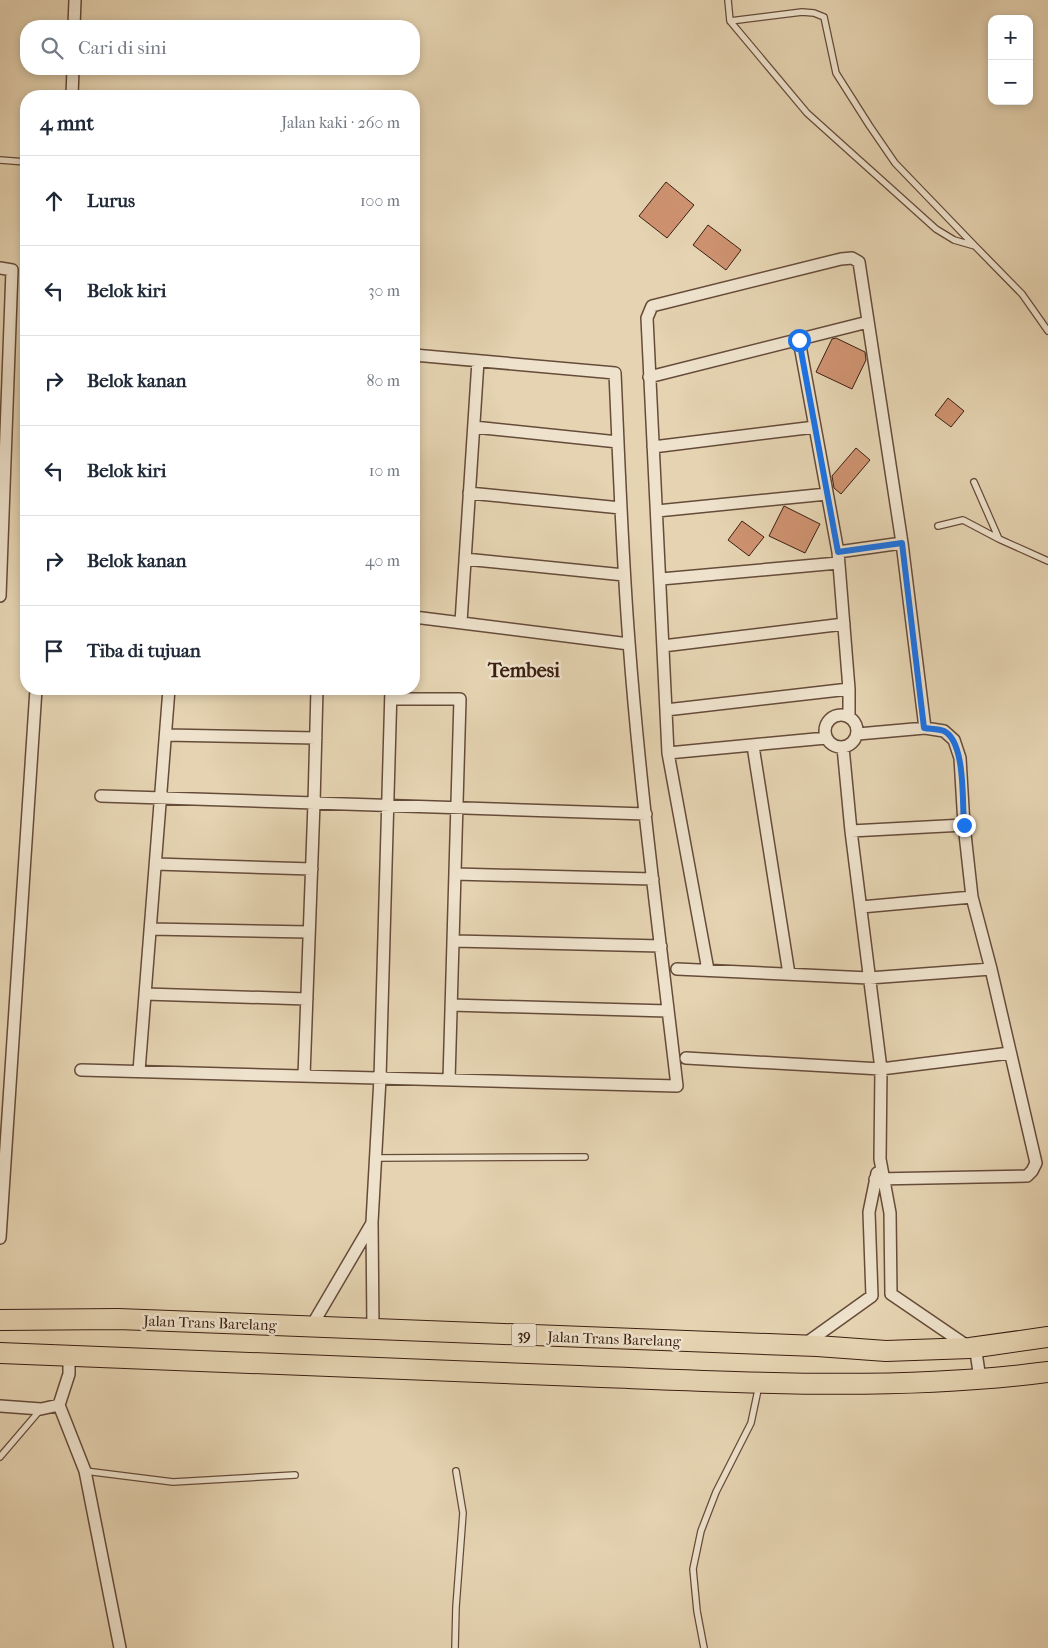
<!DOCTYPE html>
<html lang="id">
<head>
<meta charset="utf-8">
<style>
  body { margin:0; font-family:"IM FELL French Canon",serif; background:#f6f6f7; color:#1f2937 }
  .controls { position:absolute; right:15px; top:15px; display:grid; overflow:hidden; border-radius:10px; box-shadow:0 2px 8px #0003 }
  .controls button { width:45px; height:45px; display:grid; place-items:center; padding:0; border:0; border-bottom:1px solid #e0e1e3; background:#fff; color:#1f2937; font:25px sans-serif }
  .stop { position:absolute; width:15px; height:15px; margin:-11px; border:4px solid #1a73e8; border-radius:50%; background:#fff }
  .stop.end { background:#1a73e8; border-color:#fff; box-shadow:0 1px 5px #0008 }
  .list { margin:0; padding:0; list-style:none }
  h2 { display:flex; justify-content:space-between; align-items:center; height:65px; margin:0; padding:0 20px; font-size:21px }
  h2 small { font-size:16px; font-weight:400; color:#747a83 }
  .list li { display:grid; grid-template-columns:32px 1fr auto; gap:15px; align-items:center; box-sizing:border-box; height:90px; padding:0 20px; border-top:1px solid #e0e1e3 }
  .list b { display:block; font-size:19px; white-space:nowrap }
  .list em { font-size:16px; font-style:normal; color:#747a83 }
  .icon { flex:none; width:28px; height:28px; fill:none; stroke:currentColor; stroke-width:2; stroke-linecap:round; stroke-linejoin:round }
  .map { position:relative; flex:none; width:1048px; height:1648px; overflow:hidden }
  .search { position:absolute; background:#fff; box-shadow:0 2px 8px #0003; left:20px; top:20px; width:400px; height:55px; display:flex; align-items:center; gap:12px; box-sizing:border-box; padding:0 18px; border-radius:20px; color:#747a83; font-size:19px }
  .panel { position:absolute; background:#fff; box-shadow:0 2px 8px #0003; left:20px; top:90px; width:400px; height:605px; border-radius:20px }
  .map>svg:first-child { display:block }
  .building { fill:#ce9270; stroke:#3b1e12 }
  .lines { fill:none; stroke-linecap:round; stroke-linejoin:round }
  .service-casing { stroke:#664b3a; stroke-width:8 }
  .minor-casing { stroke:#664b3a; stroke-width:14 }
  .trunk-casing { stroke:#3b1e12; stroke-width:22 }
  .service { stroke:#eee2cc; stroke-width:5.5 }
  .minor { stroke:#eee2cc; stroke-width:11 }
  .trunk { stroke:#e5d3b1; stroke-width:20 }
  .route { stroke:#1a73e8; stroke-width:6 }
  .labels { text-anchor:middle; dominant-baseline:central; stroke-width:5; stroke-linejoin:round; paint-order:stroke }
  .shield { fill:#eee2cc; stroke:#71594a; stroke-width:1 }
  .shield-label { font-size:14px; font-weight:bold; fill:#3b1e12 }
  .street-label { font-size:15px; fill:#3b1e12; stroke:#eee2cc }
  .district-label { font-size:20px; font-weight:bold; fill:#3b1e12; stroke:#eee2cc }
</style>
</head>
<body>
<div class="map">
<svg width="1048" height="1648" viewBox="0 0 1048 1648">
  <rect width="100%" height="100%" fill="#e5d3b1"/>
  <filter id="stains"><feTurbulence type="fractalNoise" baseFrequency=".004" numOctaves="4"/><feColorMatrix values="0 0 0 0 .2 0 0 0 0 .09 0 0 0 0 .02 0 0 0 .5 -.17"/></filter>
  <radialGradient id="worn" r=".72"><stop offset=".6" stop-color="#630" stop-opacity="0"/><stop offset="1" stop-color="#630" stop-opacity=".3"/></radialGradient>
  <!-- building -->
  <path class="building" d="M666 182 694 205 667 238 639 216Z
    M708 225 741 250 726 270 693 245Z
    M836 338 865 352 866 360 852 389 816 372 832 339Z
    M948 398 964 411 951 427 935 415Z
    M856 448 870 460 841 494 834 488 832 476Z
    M784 506 820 524 805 553 769 536Z
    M742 521 764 537 749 556 728 540Z"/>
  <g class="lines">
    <defs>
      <path id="service" d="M728 0 730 21 807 113 936 229 954 240 975 246 1022 294 1048 331
        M730 21 802 12 814 13 824 17 836 73 869 125 895 163 974 245
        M0 160 26 162
        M974 482 999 539 1048 561
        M938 526 963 520 999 539
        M375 1158 585 1157
        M0 1457 41 1409
        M85 1471 173 1482 295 1475
        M455 1648 456 1607 463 1513 456 1471
        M704 1648 697 1611 693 1569 701 1531 716 1492 751 1423 759 1385"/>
      <path id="minor" d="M74 26 75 0
        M72 96 73 69
        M0 268 12 270 0 596
        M799 340 838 552 849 689V716
        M649 377 868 322
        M474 427 618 442
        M653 447 815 427
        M469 493 621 508
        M657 511 827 494
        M838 552 902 543
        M465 559 624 575
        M661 579 838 563
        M414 617 629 644
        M461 622 478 361
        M663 646 844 624
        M391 699H460L449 1080
        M666 710 849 689
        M825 731a16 16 0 1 1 32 0a16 16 0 1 1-32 0Z
        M858 734 925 728
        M166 735 316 738
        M753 746 789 974
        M843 747 851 831 881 1069 880 1159 890 1213 891 1294 976 1352 980 1379
        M668 753 826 738
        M101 796 646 814
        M851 831 964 825
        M156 864 312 869
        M455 874 653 879
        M861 907 972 897
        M150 929 309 932
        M453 941 661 946
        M677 969 869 978 991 969
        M708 970 668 753 647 318 652 306 841 259 852 258 859 262 902 543 925 728 944 731 954 740 960 758 964 825 972 897 991 969 1036 1163 1032 1171 1027 1176 875 1179
        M145 994 307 999
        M451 1005 668 1011
        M686 1058 881 1069 1010 1053
        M81 1070 677 1086C660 938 640 790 629 642 622 553 619 463 615 373L414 355
        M139 1071 169 689
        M304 1076 314 803 317 689
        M0 1238 36 689
        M311 1327 372 1223
        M373 1329 372 1222 380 1078 391 689
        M805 1344 872 1296 869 1212 877 1173
        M69 1355V1374L59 1405 85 1471 120 1648
        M0 1406 41 1409 59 1405"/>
      <path id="trunk" d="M0 1320 118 1319 817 1346 886 1351 970 1348 1048 1337
        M0 1353C193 1360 386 1368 579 1376 735 1382 893 1392 1048 1372"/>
    </defs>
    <!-- service casing -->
    <use href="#service" class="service-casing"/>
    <!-- minor casing -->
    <use href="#minor" class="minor-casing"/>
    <!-- trunk casing -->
    <use href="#trunk" class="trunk-casing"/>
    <!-- service -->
    <use href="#service" class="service"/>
    <!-- minor -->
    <use href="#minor" class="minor"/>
    <!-- trunk -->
    <use href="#trunk" class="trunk"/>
  </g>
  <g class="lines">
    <!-- route -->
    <path class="route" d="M799 340 838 552 902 543 924 728C930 729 939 729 944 731 966 742 962 803 964 825"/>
  </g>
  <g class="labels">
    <!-- shield labels -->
    <rect class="shield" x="511.5" y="1323.5" width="25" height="23" rx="4"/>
    <g class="shield-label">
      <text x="524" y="1335">39</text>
    </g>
    <!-- street labels -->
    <g class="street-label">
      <text transform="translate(210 1323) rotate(2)">Jalan Trans Barelang</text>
      <text transform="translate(614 1339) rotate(2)">Jalan Trans Barelang</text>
    </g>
    <!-- district labels -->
    <g class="district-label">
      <text x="524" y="670">Tembesi</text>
    </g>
  </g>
  <rect width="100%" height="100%" filter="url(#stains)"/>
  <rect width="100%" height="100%" fill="url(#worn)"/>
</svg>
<div class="controls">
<button>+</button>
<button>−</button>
</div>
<div class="stop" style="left:799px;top:340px"></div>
<div class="stop end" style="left:964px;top:825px"></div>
<div class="search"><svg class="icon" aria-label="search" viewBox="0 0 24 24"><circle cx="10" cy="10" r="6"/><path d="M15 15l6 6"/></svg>Cari di sini</div>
<section class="panel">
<h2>4 mnt<small>Jalan kaki · 260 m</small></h2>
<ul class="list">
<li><svg class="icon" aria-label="ahead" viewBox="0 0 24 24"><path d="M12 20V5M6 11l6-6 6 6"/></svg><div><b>Lurus</b></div><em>100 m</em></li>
<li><svg class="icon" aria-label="left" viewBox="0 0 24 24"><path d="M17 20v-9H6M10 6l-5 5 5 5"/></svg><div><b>Belok kiri</b></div><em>30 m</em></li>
<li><svg class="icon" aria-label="right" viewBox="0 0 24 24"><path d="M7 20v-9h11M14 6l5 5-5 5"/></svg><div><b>Belok kanan</b></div><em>80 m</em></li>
<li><svg class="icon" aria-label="left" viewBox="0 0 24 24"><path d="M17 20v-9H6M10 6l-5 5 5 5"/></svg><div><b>Belok kiri</b></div><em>10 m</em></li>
<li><svg class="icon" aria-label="right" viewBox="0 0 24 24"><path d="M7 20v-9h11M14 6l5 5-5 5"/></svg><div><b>Belok kanan</b></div><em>40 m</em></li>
<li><svg class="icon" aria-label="arrive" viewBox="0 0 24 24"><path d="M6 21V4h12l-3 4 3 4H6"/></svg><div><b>Tiba di tujuan</b></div></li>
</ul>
</section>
</div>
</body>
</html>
